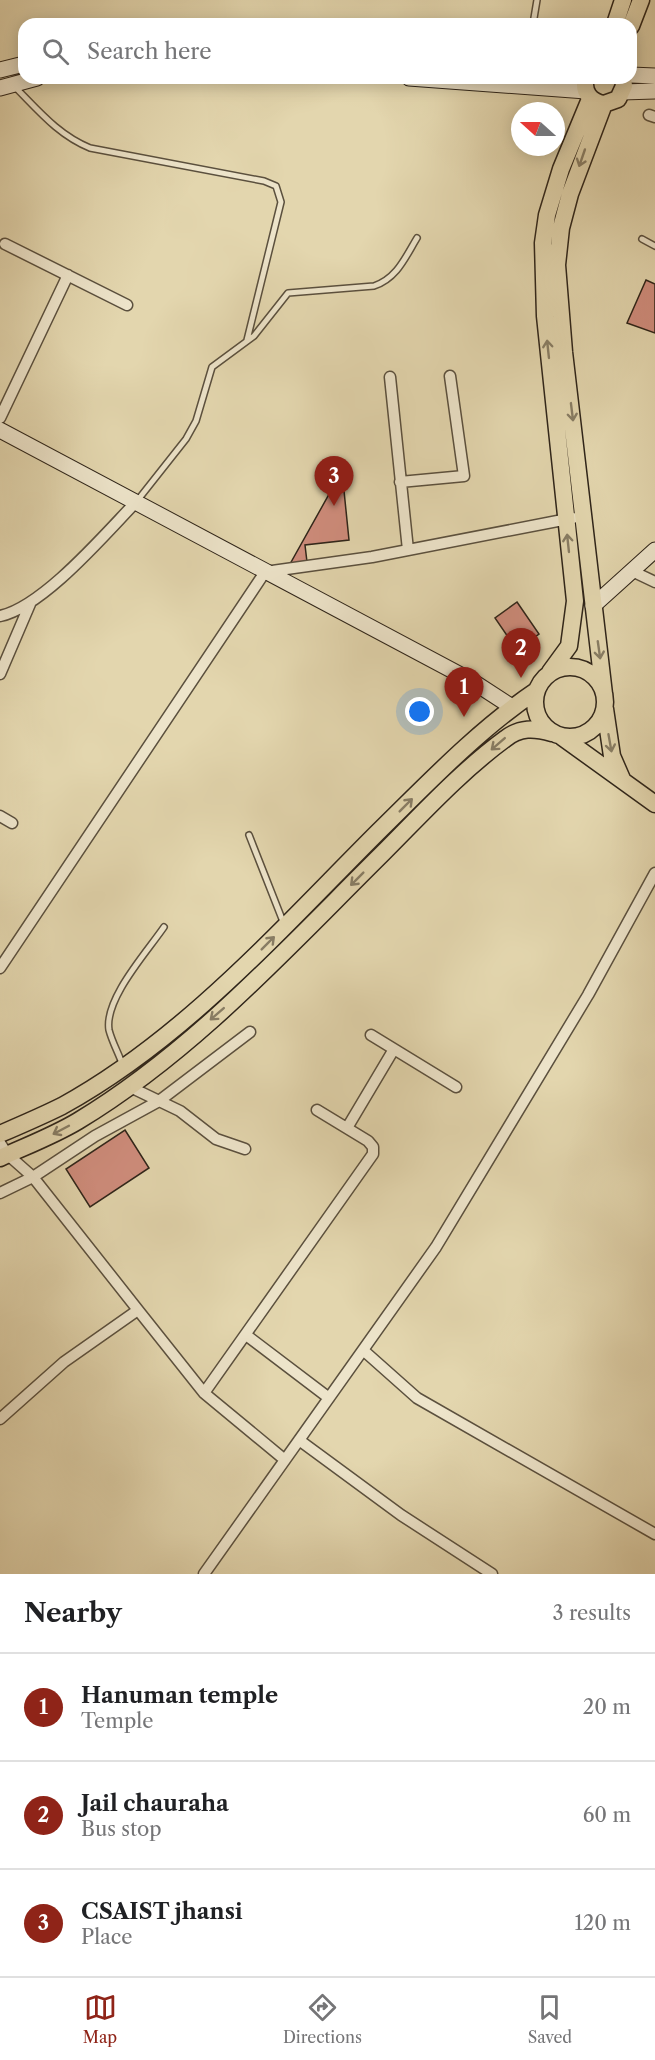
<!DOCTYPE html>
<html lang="en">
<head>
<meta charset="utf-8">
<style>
  body { margin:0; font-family:"Libre Caslon Text",serif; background:#f6f6f6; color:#202124 }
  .compass { position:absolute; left:511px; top:102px; width:54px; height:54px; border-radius:50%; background:#fff; box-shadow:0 3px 15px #0003; rotate:291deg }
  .you { position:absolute; left:420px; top:712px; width:21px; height:21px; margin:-15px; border:4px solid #fff; border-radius:50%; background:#1a73e8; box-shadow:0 0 0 9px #1a73e833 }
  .badge { display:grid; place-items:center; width:39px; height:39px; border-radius:50%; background:#8f2418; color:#fff; font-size:20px; font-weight:700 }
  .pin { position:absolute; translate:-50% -50px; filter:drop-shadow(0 2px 3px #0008) }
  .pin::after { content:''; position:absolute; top:32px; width:21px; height:18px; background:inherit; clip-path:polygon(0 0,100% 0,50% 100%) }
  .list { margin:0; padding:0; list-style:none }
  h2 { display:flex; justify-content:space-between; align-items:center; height:78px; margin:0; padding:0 24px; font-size:26px }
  h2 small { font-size:20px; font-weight:400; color:#757577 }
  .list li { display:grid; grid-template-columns:39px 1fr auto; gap:18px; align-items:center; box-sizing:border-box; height:108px; padding:0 24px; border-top:2px solid #e0e0e0 }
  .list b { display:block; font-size:22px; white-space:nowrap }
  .list p { margin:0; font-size:20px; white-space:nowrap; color:#757577 }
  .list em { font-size:20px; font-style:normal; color:#757577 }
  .icon { flex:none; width:33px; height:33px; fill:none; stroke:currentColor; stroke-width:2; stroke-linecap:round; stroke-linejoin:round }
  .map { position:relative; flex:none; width:655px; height:1574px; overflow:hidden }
  .search { position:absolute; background:#fff; box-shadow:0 3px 15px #0003; left:18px; right:18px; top:18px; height:66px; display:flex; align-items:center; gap:15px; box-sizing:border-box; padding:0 21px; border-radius:18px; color:#757577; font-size:22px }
  .sheet { height:402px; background:#fff }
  nav { display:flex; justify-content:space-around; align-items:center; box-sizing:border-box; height:84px; border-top:2px solid #e0e0e0; background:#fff; font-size:16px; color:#757577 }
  nav a { display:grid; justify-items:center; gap:3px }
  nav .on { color:#8f2418 }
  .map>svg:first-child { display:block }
  .building { fill:#d08d7d; stroke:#2e2419; stroke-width:1.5 }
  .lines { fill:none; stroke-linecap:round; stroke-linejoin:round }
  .lane-casing { stroke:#5b503e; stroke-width:8 }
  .street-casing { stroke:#5b503e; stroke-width:13 }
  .secondary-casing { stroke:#2e2419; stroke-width:17 }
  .primary-casing { stroke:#2e2419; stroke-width:19 }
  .lane { stroke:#ede4ca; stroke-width:5 }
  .street { stroke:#ede4ca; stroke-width:10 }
  .secondary { stroke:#ede4ca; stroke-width:15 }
  .primary { stroke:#e3d6ae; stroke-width:16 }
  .oneway { stroke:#887d64 }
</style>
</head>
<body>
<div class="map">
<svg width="655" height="1574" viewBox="0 0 655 1574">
  <rect width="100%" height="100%" fill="#e3d6ae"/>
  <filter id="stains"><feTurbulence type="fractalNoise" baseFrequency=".00333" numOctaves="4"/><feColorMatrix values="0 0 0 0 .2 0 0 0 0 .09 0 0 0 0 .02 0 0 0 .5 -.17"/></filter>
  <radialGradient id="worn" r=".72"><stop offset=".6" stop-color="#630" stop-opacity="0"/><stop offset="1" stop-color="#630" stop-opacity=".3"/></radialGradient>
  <!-- building -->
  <path class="building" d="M646 280 655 284V333L627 323Z
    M342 471 349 540 305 545 307 562 290 564Z
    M517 602 539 634 517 650 495 618Z
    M125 1130 149 1168 90 1207 66 1169Z"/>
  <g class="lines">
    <defs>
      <path id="lane" d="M533 24 537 0
        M14 86C38 110 58 135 90 148L264 181 276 186 281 202 247 340
        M642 239 655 246
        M137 501 186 439 196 421 212 367 254 336 288 293 374 286C397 278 405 258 417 238
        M249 835 284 924
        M123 1066C119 1054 112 1042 109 1030 104 999 147 952 164 927"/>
      <path id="street" d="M649 115 655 117
        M5 244 127 305
        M390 377 408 550
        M0 418 68 275
        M400 482 464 476 450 376
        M634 572 655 582
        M0 616C43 607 105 534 136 502
        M0 674 30 604
        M0 816 12 823
        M0 968 265 572 372 557 573 518
        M371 1035 456 1087
        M128 1086 180 1111 216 1139 245 1149
        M347 1128 394 1049
        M0 1143 7 1154 33 1177 138 1310 64 1362 0 1419
        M0 1193 33 1177 95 1136 159 1101 250 1032
        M138 1310 204 1393 285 1460
        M246 1335 329 1398
        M363 1350 417 1398 655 1534
        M204 1393 373 1154V1147L368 1141 317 1110
        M299 1440 401 1515 492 1574
        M204 1574 436 1247 588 995 655 873"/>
      <path id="secondary" d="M0 70 24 64
        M631 75 655 76
        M409 78 586 91
        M0 88 37 78
        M622 92 655 91
        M0 430 472 681 512 707
        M593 606 655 550"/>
      <path id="primary" d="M615 24 623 0
        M631 26 641 0
        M586 78C582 92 591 102 604 104L618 99 624 86 623 78
        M604 104 570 194 561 228 557 265 564 352 604 694
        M535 702a35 35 0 1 1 70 0a35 35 0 1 1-70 0Z
        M550 672 569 646 575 601 545 316 543 243 547 215 561 169 590 99
        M605 709 612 756 622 779
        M562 737 655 804
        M0 1134C21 1125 42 1116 62 1106 184 1039 280 930 377 833 427 784 478 730 536 691
        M0 1158C26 1146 53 1136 78 1121 194 1051 287 948 382 854 421 815 460 772 505 739 520 727 534 728 552 733"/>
    </defs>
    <!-- lane casing -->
    <use href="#lane" class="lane-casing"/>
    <!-- street casing -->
    <use href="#street" class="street-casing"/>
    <!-- secondary casing -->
    <use href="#secondary" class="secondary-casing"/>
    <!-- primary casing -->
    <use href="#primary" class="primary-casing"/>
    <!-- lane -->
    <use href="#lane" class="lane"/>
    <!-- street -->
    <use href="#street" class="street"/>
    <!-- secondary -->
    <use href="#secondary" class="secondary"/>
    <!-- primary -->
    <use href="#primary" class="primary"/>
  </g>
  <!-- one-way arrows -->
  <defs><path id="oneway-shaft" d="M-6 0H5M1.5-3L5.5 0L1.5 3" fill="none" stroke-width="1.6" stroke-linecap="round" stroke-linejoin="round" transform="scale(1.5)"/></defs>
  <g class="oneway">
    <use href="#oneway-shaft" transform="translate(582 158) rotate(109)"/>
    <use href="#oneway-shaft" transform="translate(548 349) rotate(-96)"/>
    <use href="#oneway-shaft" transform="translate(572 412) rotate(83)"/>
    <use href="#oneway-shaft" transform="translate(568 543) rotate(-96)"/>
    <use href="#oneway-shaft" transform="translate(599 650) rotate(82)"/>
    <use href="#oneway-shaft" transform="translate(610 743) rotate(80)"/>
    <use href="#oneway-shaft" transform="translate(498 744) rotate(139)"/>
    <use href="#oneway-shaft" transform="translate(406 805) rotate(-45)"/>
    <use href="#oneway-shaft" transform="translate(357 879) rotate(135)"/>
    <use href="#oneway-shaft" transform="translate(268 943) rotate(-45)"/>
    <use href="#oneway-shaft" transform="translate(217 1014) rotate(139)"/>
    <use href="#oneway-shaft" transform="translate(61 1130) rotate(152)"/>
  </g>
  <rect width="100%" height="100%" filter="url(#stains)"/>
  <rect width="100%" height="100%" fill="url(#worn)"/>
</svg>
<svg class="compass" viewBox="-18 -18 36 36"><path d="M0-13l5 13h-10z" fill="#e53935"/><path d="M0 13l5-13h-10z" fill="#757577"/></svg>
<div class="you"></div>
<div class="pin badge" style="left:464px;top:717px">1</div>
<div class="pin badge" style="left:521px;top:678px">2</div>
<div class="pin badge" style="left:334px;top:506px">3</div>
<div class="search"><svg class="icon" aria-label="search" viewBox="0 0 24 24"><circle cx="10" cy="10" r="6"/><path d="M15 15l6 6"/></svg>Search here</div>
</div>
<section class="sheet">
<h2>Nearby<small>3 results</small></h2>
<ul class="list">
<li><span class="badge">1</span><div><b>Hanuman temple</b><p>Temple</p></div><em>20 m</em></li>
<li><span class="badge">2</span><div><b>Jail chauraha</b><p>Bus stop</p></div><em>60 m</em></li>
<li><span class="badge">3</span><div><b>CSAIST jhansi</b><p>Place</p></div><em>120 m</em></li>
</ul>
</section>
<nav>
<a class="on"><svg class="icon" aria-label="map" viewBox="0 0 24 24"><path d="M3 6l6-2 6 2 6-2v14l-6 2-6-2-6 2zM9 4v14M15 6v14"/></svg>Map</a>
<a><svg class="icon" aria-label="directions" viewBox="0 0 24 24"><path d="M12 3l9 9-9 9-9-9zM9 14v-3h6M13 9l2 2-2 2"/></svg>Directions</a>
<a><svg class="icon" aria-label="saved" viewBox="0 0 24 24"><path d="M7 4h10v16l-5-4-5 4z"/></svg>Saved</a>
</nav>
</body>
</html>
